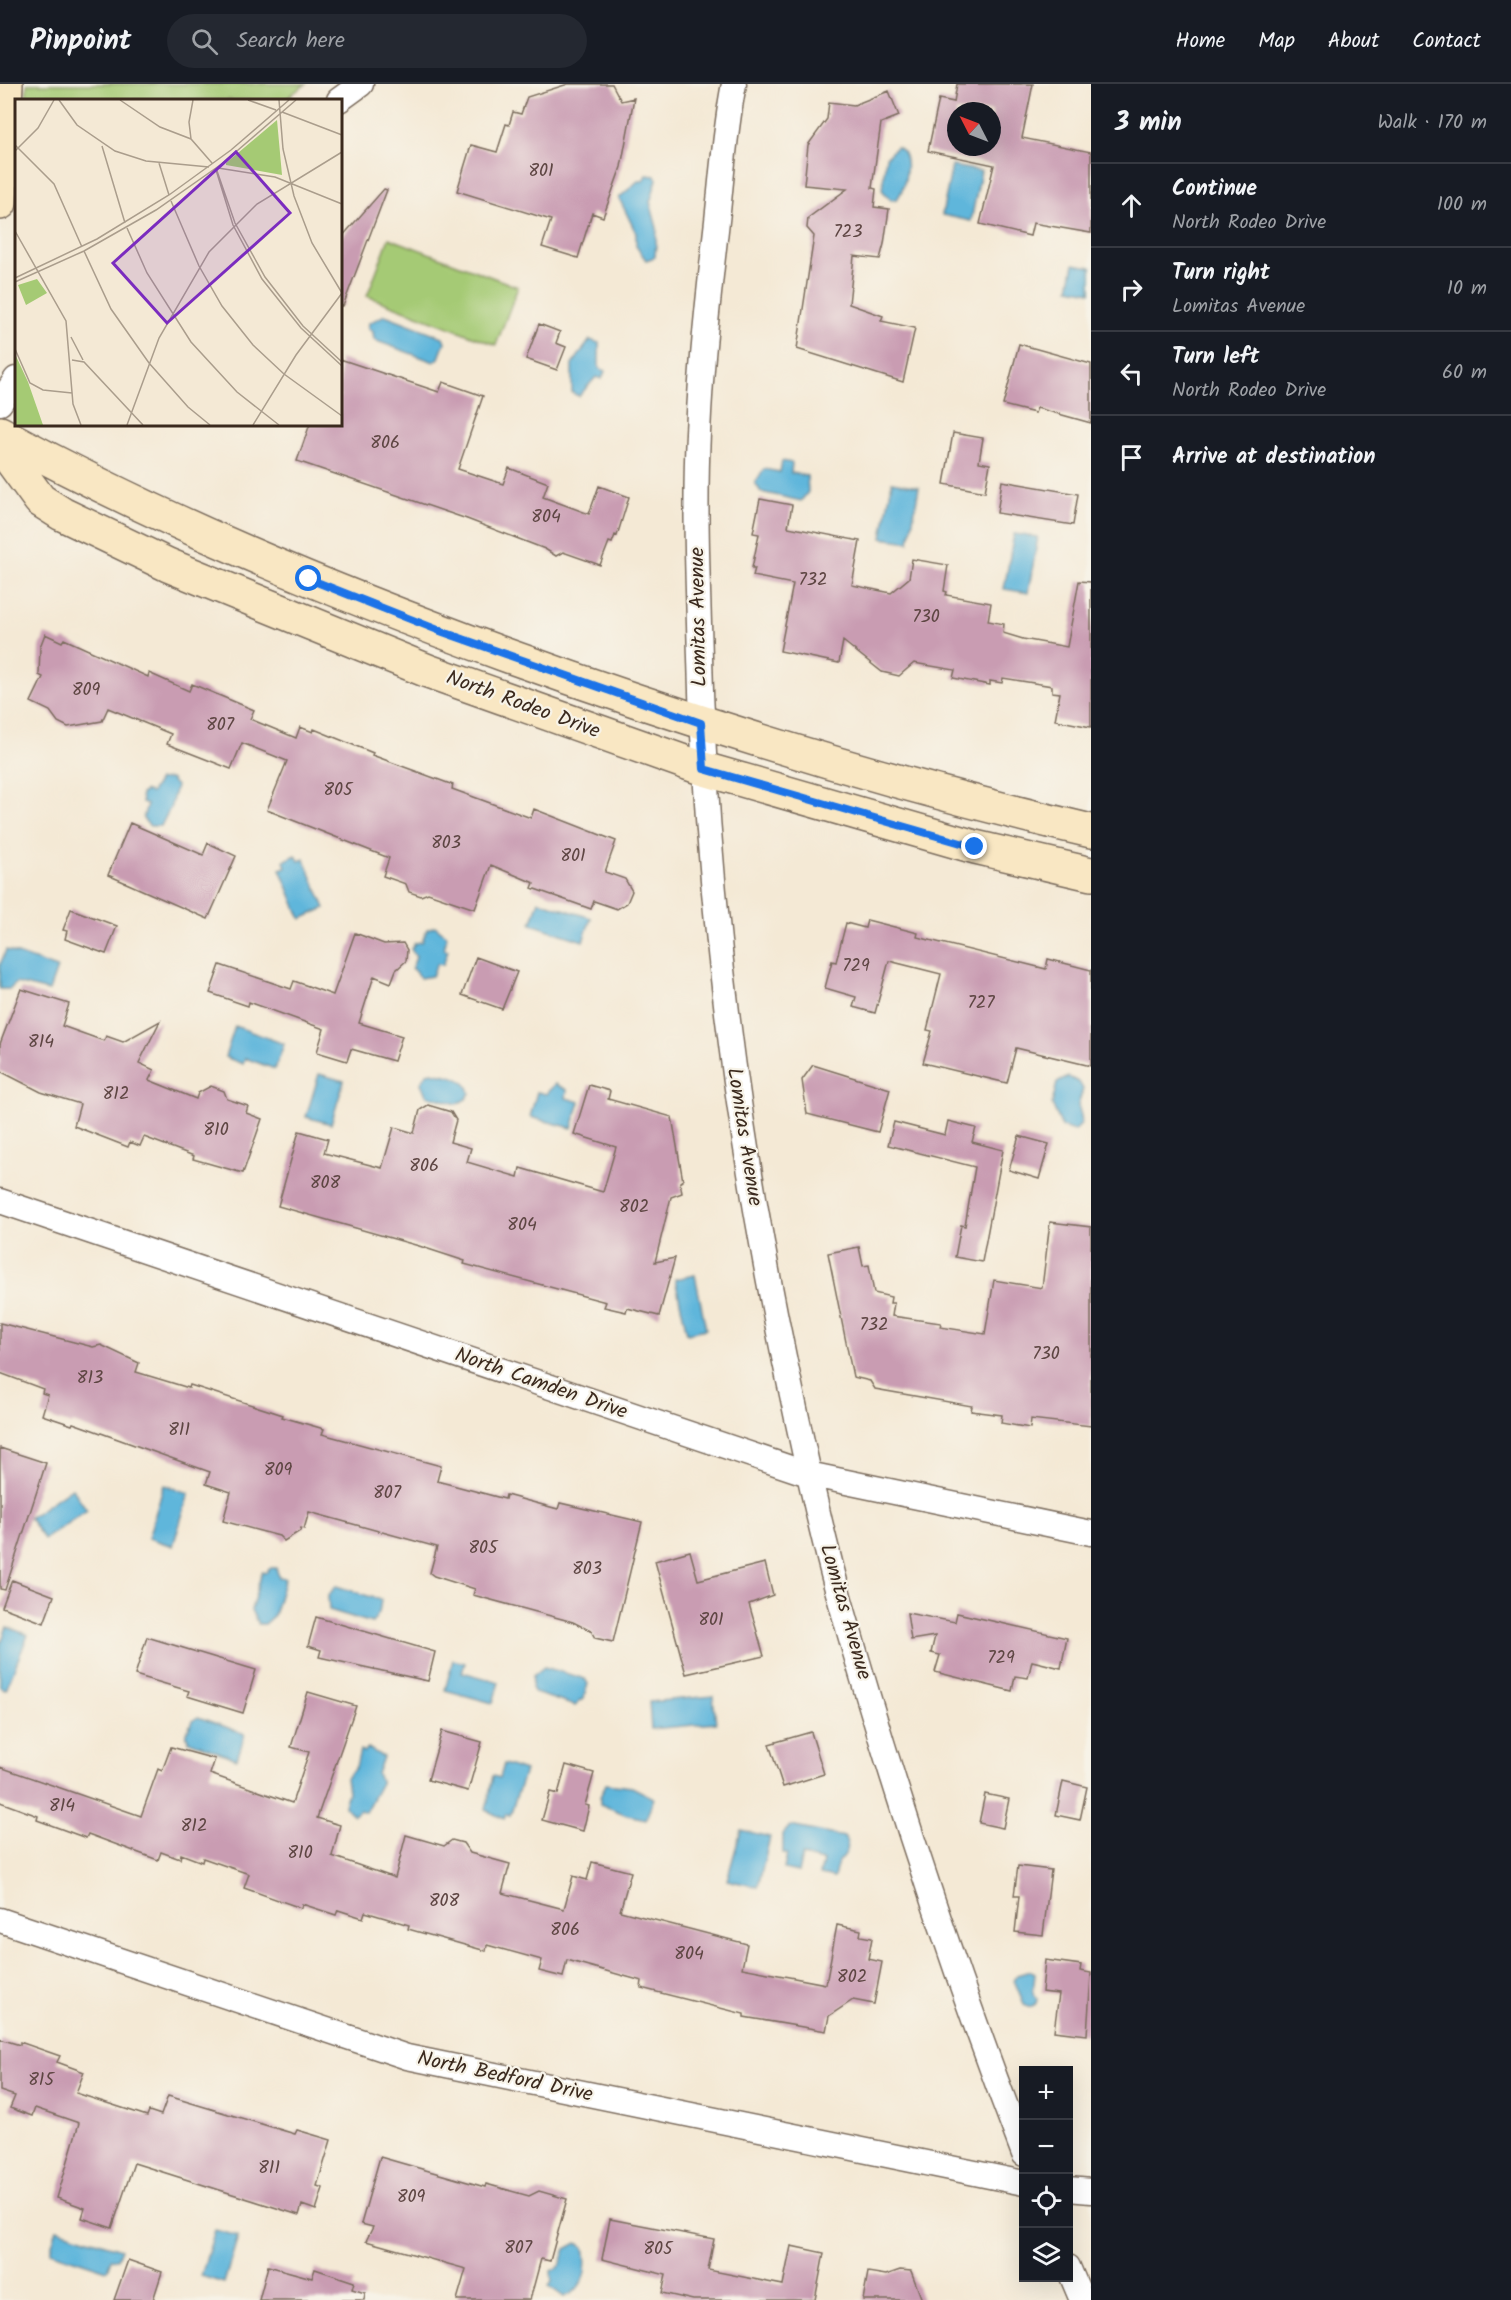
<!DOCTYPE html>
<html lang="en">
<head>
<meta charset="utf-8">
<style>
  body { margin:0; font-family:Kalam,sans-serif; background:#242831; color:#f1f3f6 }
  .controls { position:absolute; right:18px; bottom:18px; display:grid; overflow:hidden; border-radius:0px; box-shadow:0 6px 24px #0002 }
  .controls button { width:54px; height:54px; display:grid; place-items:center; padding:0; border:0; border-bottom:2px solid #363941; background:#171b24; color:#f1f3f6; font:30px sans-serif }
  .compass { position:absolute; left:947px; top:18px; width:54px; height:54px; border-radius:50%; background:#171b24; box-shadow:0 6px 24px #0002; rotate:312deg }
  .stop { position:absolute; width:18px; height:18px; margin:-14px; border:4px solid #1a73e8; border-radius:50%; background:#fff }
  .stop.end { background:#1a73e8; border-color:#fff; box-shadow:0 2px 6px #0008 }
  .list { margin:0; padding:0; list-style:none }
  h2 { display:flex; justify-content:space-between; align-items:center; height:78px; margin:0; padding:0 24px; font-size:26px }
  h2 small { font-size:20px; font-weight:400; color:#9ea1a6 }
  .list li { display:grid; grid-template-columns:39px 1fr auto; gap:18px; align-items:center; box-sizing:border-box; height:84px; padding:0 24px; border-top:2px solid #363941 }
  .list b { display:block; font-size:22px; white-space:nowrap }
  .list p { margin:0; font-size:20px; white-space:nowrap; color:#9ea1a6 }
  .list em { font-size:20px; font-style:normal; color:#9ea1a6 }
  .icon { flex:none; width:33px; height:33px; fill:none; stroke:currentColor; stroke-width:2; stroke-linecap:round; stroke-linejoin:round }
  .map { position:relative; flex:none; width:1091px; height:2216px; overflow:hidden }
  header { display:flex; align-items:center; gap:36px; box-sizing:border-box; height:84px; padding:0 30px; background:#171b24; border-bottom:2px solid #363941 }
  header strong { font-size:28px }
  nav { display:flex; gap:33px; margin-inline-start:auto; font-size:21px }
  .search { width:420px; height:54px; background:#242831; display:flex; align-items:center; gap:15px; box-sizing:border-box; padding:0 21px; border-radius:33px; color:#9ea1a6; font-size:22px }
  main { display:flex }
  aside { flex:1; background:#171b24 }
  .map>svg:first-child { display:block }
  .green { fill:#a5ca74; stroke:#707a49; stroke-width:1.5 }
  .water { fill:#5eb6db; stroke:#4c707c; stroke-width:1.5 }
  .building { fill:#c99cb2; fill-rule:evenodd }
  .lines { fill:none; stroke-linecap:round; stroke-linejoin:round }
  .street-casing { stroke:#7c6d5e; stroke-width:27 }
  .secondary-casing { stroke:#7c6d5e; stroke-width:36 }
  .street { stroke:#fff; stroke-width:24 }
  .secondary { stroke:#f9e7c3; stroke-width:33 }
  .route { stroke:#1a73e8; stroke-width:8 }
  .labels { text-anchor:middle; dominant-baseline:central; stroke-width:4.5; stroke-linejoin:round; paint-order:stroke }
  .number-label { font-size:18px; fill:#5e4643 }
  .street-label { font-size:21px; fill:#3b2a1e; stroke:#f7f3e8 }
  .inset-road { fill:none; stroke:#aa9d8c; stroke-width:1.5 }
  .view { fill:#7b2cbf; fill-opacity:0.15; stroke:#7b2cbf; stroke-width:3 }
  .inset-edge { fill:none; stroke:#3b2a1e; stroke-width:3 }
</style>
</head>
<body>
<header>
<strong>Pinpoint</strong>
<div class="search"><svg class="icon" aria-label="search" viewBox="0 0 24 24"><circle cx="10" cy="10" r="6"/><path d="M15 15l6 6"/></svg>Search here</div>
<nav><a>Home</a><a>Map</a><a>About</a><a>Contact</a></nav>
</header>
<main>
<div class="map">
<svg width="1091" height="2216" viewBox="0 0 1091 2216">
  <rect width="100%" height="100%" fill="#f7f3e8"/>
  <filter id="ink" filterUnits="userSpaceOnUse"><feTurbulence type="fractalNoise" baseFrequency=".0167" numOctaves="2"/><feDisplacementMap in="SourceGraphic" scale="12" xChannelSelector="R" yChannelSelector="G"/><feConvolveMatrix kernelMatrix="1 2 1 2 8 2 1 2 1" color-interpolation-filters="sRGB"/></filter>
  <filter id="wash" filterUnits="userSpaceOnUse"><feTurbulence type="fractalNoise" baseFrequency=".008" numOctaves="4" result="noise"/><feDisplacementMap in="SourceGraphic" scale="24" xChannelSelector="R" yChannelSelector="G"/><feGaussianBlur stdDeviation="1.35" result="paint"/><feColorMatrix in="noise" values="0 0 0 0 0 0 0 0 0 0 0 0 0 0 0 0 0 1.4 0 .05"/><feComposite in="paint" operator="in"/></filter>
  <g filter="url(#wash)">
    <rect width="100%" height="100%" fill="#f4e9d5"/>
    <!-- green -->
    <path class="green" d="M27 0H306L284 16H26Z
      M389 154 518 203 496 261 367 212Z"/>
    <!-- water -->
    <path class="water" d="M896 63C913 68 906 104 897 115L891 116 882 106 886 73Z
      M952 82 981 87 971 137 942 131Z
      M646 91 655 92 657 95 650 118 657 144 655 173 646 176 636 162V149L619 114 638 97H643Z
      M1074 180 1091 183V208L1069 204Z
      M385 231 443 253 445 258 439 274 434 278 374 256 373 248 368 244 369 239Z
      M590 256 599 259V284L605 287 602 295 596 293 579 312 572 309V281Z
      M782 377 792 379 791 389 807 392 808 408 801 417 761 408 755 399 764 385 780 388Z
      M892 398 919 403 909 458 882 454Z
      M1014 450 1038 453 1028 509 1004 505Z
      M170 695 176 702 171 722 161 742H150L143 735 147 720 142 718 141 710 146 707 151 709 159 696Z
      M296 771 299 777 304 775 325 824 301 835 280 785 286 783 284 777Z
      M539 817 591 834 583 857 531 840Z
      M435 842 447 852 444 865 448 866 443 881 437 880 432 892 420 894 412 884 416 873 411 865 415 859 422 858 427 845Z
      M6 866 57 884 49 907 16 899 10 905H0V881Z
      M235 942 284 960 275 985 245 974 243 980 225 973Z
      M432 988C447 992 467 992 470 1009L466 1015 457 1020 426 1011 421 999 427 989Z
      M319 990 344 997 331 1040 306 1033Z
      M1068 993 1079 998 1083 1005 1078 1021C1081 1033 1086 1038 1074 1047L1062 1043 1052 1020 1057 999Z
      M555 1000 567 1006 566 1014 580 1018 572 1044 530 1033 537 1008 546 1010Z
      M695 1191 706 1245 687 1249 675 1195Z
      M164 1401 189 1409 173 1462 148 1454Z
      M72 1404 87 1426 44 1455 29 1434Z
      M271 1484H276L279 1493 285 1494 274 1531 264 1540H258L251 1526 262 1488 265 1489Z
      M336 1502 381 1516 379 1529 372 1539 329 1526 328 1512Z
      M7 1543 28 1551 6 1605 0 1603V1561Z
      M453 1576 465 1579 462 1588 499 1598 493 1619 445 1606Z
      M544 1583 585 1595 588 1600 583 1615 575 1622 535 1609 532 1604 533 1592Z
      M713 1612 716 1639 651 1645 649 1618Z
      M198 1633 245 1650 237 1675 189 1657 186 1651 192 1637Z
      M368 1664 383 1673 377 1690 381 1699 365 1728 360 1726 354 1731 344 1722 348 1708 346 1694 356 1683 360 1666 364 1668Z
      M504 1680 525 1687 510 1731 506 1730 504 1735 486 1726 493 1692 500 1694Z
      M606 1700 632 1703 654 1714 646 1735 627 1731 600 1720V1713Z
      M790 1742 844 1753C852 1766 845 1770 838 1779 836 1783 835 1790 834 1794L820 1791 823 1777 802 1772 798 1788 784 1785 787 1770 783 1769V1750Z
      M741 1746 770 1753 758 1803 727 1796Z
      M1030 1887 1035 1890 1033 1910 1037 1915 1036 1920 1030 1923 1024 1920 1014 1896 1017 1891Z
      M57 2145 121 2165 117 2175 111 2174 107 2186 50 2167Z
      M215 2146 238 2152 224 2199 201 2192Z
      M577 2159 584 2163C588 2183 586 2205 564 2213L549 2202 552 2198 551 2187 560 2182 566 2165Z"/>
    <g id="blocks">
      <!-- building -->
      <path class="building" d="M568 0H612L621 17 634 14 621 83 603 133 592 129 578 174 542 163 551 136 457 107 471 61 497 68 506 40 509 41 513 28 521 30 527 13Z
        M957 0H1033L1022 54 1091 68V149L1033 139 1030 152 980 140 994 81 928 67 939 15 954 18ZM956 27H992V63H956Z
        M889 7 899 32 881 39 872 104 876 105 874 123 889 125 884 160 880 175 854 172 849 220 883 232 881 237 915 244 903 298 797 265 814 152 807 144 808 134 847 105 804 101 808 61 827 35 829 18 854 21Z
        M384 105 387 106 343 222H340V155Z
        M539 240 560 248 556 259 566 263 557 286 526 275Z
        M1019 260 1091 280V339L1037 324 1035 329 1003 321Z
        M340 275 439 308 443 298 483 312 458 385 503 400 509 384 548 399 543 413 589 430 599 402 629 413 617 452 615 451 612 459 609 458 600 481 563 468 556 472 545 465 467 435 297 377 310 340H340Z
        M953 349 983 354 979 378 990 380 985 408 944 400Z
        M1002 397 1078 410 1073 441 997 429Z
        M760 415 792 421 788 443 860 457 852 501 891 509 909 494 912 475 948 481 944 507 947 508 946 511 991 519 988 537 1004 540 1003 549 1023 555 1067 563 1079 497 1091 498V643L1055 636 1060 609 1052 608V602L1003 594 1002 599 990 597V601L953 594 955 586 914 579 899 592 882 588 843 557 839 579 780 567 793 500 753 492 755 484H752L759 450 753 449Z
        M45 550 62 558 64 555 148 593 149 589 189 607 192 600 254 626 250 635 296 654 300 643 313 648 314 645 373 669 372 671 453 701 452 705 531 734 534 725 616 757 605 788 625 795 632 807 627 819 617 825 594 817 591 825 532 804 534 799 491 781 475 825 428 809 421 812 409 808 406 800 383 792 389 774 267 726 287 677 242 659 231 685 167 660 171 650 108 624 102 637 68 643 58 638 50 627 31 618 43 593 39 591 40 563Z
        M130 739 203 771 208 759 236 772 208 835 108 791Z
        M71 825 117 842 106 870 65 855 67 847 63 846Z
        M867 836 918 849 917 853 1046 885 1048 875 1091 886V982L1016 964 1007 999 923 979 932 947 927 946 941 890 889 877 875 929 853 923 856 913 825 904 832 877 836 878 846 839 865 844Z
        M355 849 384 860 403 859 407 866 406 877 396 886 391 899 374 892 359 939 402 952 394 977 351 965 347 977 317 968 324 945 249 918 248 922 210 909 220 881 291 905 294 897 333 911Z
        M476 873 517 888 502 925 462 911Z
        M21 905 69 920 62 942 104 957 106 952 123 958 160 937 139 979 154 986 149 996 196 1015 198 1009 211 1002 224 1007 227 1015 248 1022 246 1029 262 1035 243 1089 193 1075 194 1072 144 1053 140 1062 130 1058 128 1063 74 1042 80 1020 41 1008 0 987V960Z
        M813 981 890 1005 878 1048 807 1030 802 996Z
        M589 1001 610 1007 608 1015 672 1033 683 1097 680 1098 682 1109 671 1113 655 1178 675 1174 659 1232 627 1224 626 1228 604 1223 606 1218 464 1180 465 1177 419 1162 278 1122 299 1047 328 1055 324 1069 382 1084 394 1043 414 1049 420 1026 428 1021 451 1028 456 1036 450 1058 471 1064 467 1078 518 1093 520 1084 603 1108 616 1063 574 1050Z
        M948 1037 976 1044 972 1058 1003 1066 982 1178 955 1173 961 1141 965 1142 975 1083 888 1061 894 1038 945 1051Z
        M1019 1052 1049 1060 1039 1095 1009 1086Z
        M1050 1138 1091 1143V1342L1031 1335 1030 1344 1001 1339 1002 1331 971 1327 972 1322 875 1305 870 1297 853 1293 828 1169 859 1163 863 1182 869 1181 874 1209 891 1213 890 1219H894L892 1232 941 1239 940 1243 985 1250 994 1196 1042 1204Z
        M0 1239 93 1263 101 1261 139 1279 136 1288 189 1304 190 1301 283 1331 282 1333 324 1345 322 1350 441 1382 437 1397 505 1415 506 1411 558 1425 560 1419 642 1438 613 1558 595 1554 591 1547 573 1538 473 1511 475 1505 434 1492 430 1489 437 1463 309 1428 304 1445 301 1444 300 1447 284 1457 279 1452 223 1437 231 1408 206 1400 210 1388 73 1339 72 1341 42 1331 48 1311 42 1309 43 1305 0 1289Z
        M0 1364 46 1379 5 1506 0 1505Z
        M690 1467 698 1496 765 1479 773 1511 749 1520 764 1572 686 1590 655 1477Z
        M12 1496 54 1512 44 1539 2 1523Z
        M907 1529 955 1538 957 1529 1067 1554 1061 1584 1032 1577 1028 1594 1015 1592 1012 1607 935 1588 940 1571 931 1569 935 1552 911 1556Z
        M316 1533 435 1568 428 1597 319 1573 321 1566 308 1562Z
        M147 1553 256 1586 243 1629 187 1612 189 1607 135 1591Z
        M308 1608 356 1622 317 1734 340 1741 332 1772 395 1794 406 1751 444 1762 452 1756 463 1759 470 1769 510 1780 502 1809 564 1825 573 1792 587 1796 592 1778 631 1788 620 1827 747 1860 742 1884 826 1900 837 1841 861 1846 860 1852 872 1854 868 1875 882 1878 874 1920 853 1916 829 1932 826 1947 744 1933V1930L641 1904 642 1897 567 1876 563 1893 539 1887 542 1876 487 1861 486 1867 408 1845 409 1841 365 1828 363 1834 338 1826 336 1831 302 1820 301 1824 244 1804 249 1790 203 1774 202 1778 181 1770 180 1775 161 1768 158 1776 88 1750 86 1754 37 1736 38 1732 0 1718V1683L141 1732 158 1685 162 1687 171 1663 215 1675 210 1690 292 1719 309 1668 291 1663Z
        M442 1647 482 1658 468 1707 428 1696Z
        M811 1648 824 1690 783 1703 769 1660Z
        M566 1681 594 1689 585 1721 589 1722 583 1747 542 1736 550 1708 558 1710Z
        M1063 1697 1087 1703 1080 1736 1056 1731Z
        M985 1710 1009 1715 1003 1744 979 1739Z
        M1018 1782 1051 1786 1043 1851 1015 1848 1019 1812H1014Z
        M1045 1876 1081 1881 1080 1887 1091 1889 1087 1951 1054 1947 1059 1910 1042 1908Z
        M0 1955 20 1961V1958L60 1972 57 1978 84 1988 76 2009 147 2032 149 2027 161 2031 168 2012 295 2050 297 2046 331 2056 317 2102 323 2104 316 2126 302 2121 299 2131 134 2079 112 2144 82 2134 85 2124 57 2114 79 2039 35 2024 32 2032 10 2024 15 2012 0 2007Z
        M380 2073 485 2103 486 2100 529 2112 539 2107 567 2115 550 2177 541 2175 530 2216H457L466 2185 366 2157 373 2143 361 2140Z
        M610 2135 714 2155 708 2186 783 2201 791 2162 824 2169 815 2216H693L662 2209 666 2191 602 2175Z
        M128 2176 162 2188 153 2216H114Z
        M268 2182 312 2194 315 2185 354 2198 352 2205 365 2209 364 2216H259Z
        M900 2186 911 2187 922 2216H863L868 2188 886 2191Z"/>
    </g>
  </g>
  <g filter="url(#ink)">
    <use href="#blocks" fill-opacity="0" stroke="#7c6d5e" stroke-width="1.5"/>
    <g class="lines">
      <defs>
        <path id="street" d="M734 0C725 45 722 91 717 137 709 208 701 278 698 349 695 412 697 476 699 540 704 789 734 1034 785 1278 802 1357 818 1437 840 1516 893 1703 954 1889 1024 2070
          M339 16 361 0
          M0 319 16 295
          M0 1117 808 1390 1091 1449
          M0 1836 407 1973 1024 2099
          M1068 2105 1091 2107
          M1068 2183 1082 2216"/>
        <path id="secondary" d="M0 119 6 0
          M0 349C161 437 331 507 503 570 696 640 891 700 1091 747
          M0 361 40 416 62 430 168 481 428 587 704 685 975 763 1091 790"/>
      </defs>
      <!-- street casing -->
      <use href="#street" class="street-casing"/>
      <!-- secondary casing -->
      <use href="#secondary" class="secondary-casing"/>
      <!-- street -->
      <use href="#street" class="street"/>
      <!-- secondary -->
      <use href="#secondary" class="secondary"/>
    </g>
  </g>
  <g class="lines" filter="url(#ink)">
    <!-- route -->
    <path class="route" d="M309 495 443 548 701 639 704 685 975 763"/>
  </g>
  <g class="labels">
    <!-- number labels -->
    <g class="number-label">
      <text x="541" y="87">801</text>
      <text x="848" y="148">723</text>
      <text x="385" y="359">806</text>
      <text x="546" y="433">804</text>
      <text x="813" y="496">732</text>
      <text x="926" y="533">730</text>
      <text x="86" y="606">809</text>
      <text x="220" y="641">807</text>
      <text x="338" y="706">805</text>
      <text x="446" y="759">803</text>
      <text x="573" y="772">801</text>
      <text x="856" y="882">729</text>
      <text x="981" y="919">727</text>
      <text x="41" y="958">814</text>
      <text x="116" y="1010">812</text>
      <text x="216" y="1046">810</text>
      <text x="424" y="1082">806</text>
      <text x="325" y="1099">808</text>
      <text x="634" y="1123">802</text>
      <text x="522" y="1141">804</text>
      <text x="874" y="1241">732</text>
      <text x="1046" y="1270">730</text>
      <text x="90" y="1294">813</text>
      <text x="179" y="1346">811</text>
      <text x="278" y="1386">809</text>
      <text x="387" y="1409">807</text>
      <text x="483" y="1464">805</text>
      <text x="587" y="1485">803</text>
      <text x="711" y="1536">801</text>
      <text x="1001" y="1574">729</text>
      <text x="62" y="1722">814</text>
      <text x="194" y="1742">812</text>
      <text x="300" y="1769">810</text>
      <text x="444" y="1817">808</text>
      <text x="565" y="1846">806</text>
      <text x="689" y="1870">804</text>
      <text x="852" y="1893">802</text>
      <text x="41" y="1996">815</text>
      <text x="269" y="2084">811</text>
      <text x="411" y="2113">809</text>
      <text x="518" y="2164">807</text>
      <text x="658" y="2165">805</text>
    </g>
    <!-- street labels -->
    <g class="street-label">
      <text transform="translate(699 533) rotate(-91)">Lomitas Avenue</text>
      <text transform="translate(523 621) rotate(20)">North Rodeo Drive</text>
      <text transform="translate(744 1053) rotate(81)">Lomitas Avenue</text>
      <text transform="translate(541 1300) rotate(19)">North Camden Drive</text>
      <text transform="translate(845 1528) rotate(74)">Lomitas Avenue</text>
      <text transform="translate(505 1993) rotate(12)">North Bedford Drive</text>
    </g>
  </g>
  <!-- overview -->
  <g transform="translate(15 15)">
    <rect width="327" height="327" fill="#f4e9d5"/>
    <path d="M262 21 267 76 211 66V64ZM22 180 32 194 11 206 3 186ZM0 255 13 283 28 326H0Z" fill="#a5ca74"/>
    <path class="inset-road" d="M44 1 62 26 100 52 131 62 194 68M105 1 145 28 176 40 197 64M233 1 261 11M264 1 268 50 279 97 297 144 327 194M267 13 327 36M176 40 174 23 178 1M0 46 39 85 67 148M87 47 110 124M0 52 23 29 39 1M144 64 154 96M201 69 220 124 250 178 288 227 327 263M203 69 260 78 327 105M201 71 218 126 247 180 286 229 327 267M156 102 184 167 207 207 238 246 269 275 327 317M112 129 132 174 176 243 222 293 264 326M0 132 51 222 58 305 66 326M69 152 96 210 134 264 173 308 195 326M0 179 82 140 154 96 216 51 274 1M0 183 69 152 141 111 208 64 281 1M56 238 68 261M0 250 15 284 28 291 57 294M57 261 69 263 128 326M112 326 144 239 194 153 242 105 327 53M238 326 281 256 327 194"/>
    <path class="view" d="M221 53 275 114 152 224 98 164Z"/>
    <rect width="327" height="327" class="inset-edge"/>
  </g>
</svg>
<div class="controls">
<button>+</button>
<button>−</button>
<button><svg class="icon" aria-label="locate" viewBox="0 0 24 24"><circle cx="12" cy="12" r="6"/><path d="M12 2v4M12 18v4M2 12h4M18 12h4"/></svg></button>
<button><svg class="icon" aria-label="layers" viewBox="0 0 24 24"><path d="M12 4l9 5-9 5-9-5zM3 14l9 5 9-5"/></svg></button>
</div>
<svg class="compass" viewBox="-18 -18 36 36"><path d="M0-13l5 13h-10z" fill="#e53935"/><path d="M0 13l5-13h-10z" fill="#9ea1a6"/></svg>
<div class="stop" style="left:309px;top:495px"></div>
<div class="stop end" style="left:975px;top:763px"></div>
</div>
<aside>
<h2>3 min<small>Walk · 170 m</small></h2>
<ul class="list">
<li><svg class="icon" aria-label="ahead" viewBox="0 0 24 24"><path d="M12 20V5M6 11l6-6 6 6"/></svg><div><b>Continue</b><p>North Rodeo Drive</p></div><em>100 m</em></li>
<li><svg class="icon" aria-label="right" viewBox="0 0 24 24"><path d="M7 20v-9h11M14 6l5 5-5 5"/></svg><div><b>Turn right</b><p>Lomitas Avenue</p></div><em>10 m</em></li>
<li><svg class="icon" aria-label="left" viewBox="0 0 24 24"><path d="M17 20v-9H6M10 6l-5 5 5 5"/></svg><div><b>Turn left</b><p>North Rodeo Drive</p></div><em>60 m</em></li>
<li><svg class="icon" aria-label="arrive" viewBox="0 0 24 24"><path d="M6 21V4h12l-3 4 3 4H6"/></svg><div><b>Arrive at destination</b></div></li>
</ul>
</aside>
</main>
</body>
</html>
